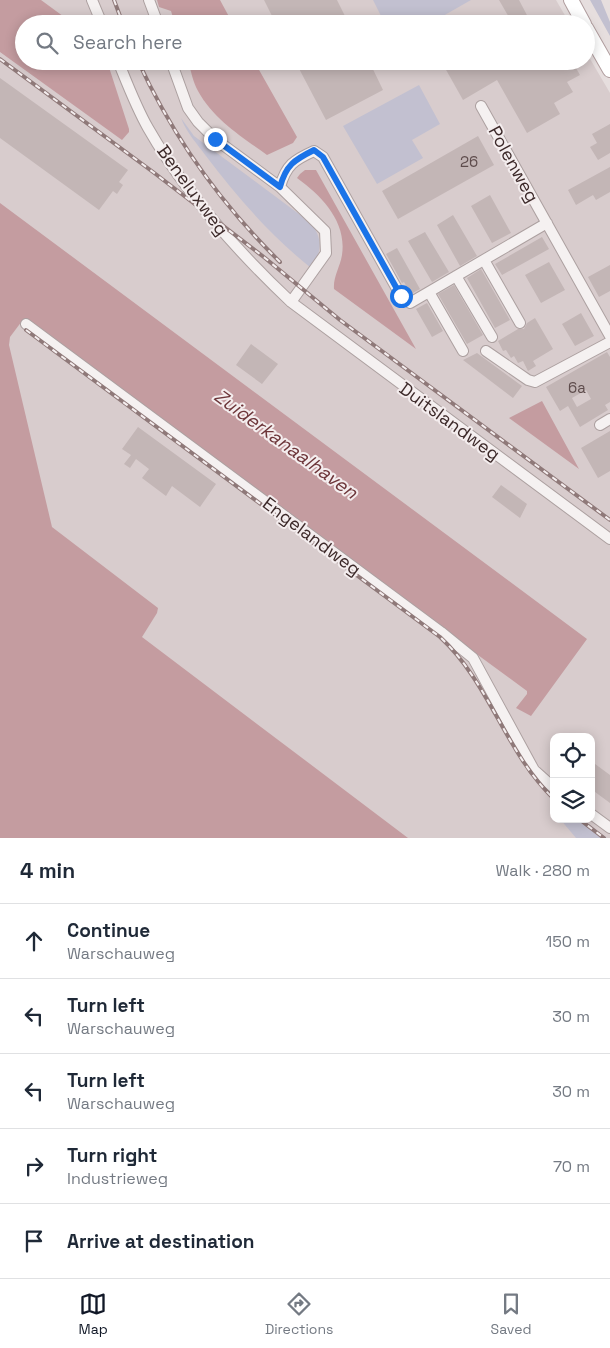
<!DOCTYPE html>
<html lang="en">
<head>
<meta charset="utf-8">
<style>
  body { margin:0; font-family:"Space Grotesk",sans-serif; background:#f6f6f7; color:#1f2937 }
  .controls { position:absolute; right:15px; bottom:15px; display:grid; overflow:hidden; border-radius:10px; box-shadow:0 2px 12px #0003 }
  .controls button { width:45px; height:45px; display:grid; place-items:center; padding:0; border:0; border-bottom:1px solid #e0e1e3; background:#fff; color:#1f2937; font:25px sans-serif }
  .stop { position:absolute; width:15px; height:15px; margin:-11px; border:4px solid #1a73e8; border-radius:50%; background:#fff }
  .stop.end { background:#1a73e8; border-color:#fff; box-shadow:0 1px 5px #0008 }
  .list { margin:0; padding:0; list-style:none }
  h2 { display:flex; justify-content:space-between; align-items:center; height:65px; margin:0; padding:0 20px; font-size:21px }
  h2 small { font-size:16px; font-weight:400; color:#747a83 }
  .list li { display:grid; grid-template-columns:32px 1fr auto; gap:15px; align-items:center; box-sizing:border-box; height:75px; padding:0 20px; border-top:1px solid #e0e1e3 }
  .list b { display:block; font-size:19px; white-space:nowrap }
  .list p { margin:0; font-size:16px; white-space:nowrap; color:#747a83 }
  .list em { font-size:16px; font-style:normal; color:#747a83 }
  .icon { flex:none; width:28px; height:28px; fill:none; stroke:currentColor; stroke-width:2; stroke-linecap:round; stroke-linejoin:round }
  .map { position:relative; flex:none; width:610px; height:838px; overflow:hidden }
  .search { position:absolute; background:#fff; box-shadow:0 2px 12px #0003; left:15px; right:15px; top:15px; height:55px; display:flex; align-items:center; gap:12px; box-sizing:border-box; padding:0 18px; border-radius:28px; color:#747a83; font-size:19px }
  .sheet { height:440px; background:#fff }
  nav { display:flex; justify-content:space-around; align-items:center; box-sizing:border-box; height:70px; border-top:1px solid #e0e1e3; background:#fff; font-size:14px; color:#747a83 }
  nav a { display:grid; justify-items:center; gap:2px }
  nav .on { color:#111827 }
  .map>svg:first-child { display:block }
  .built { fill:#d8cccd; fill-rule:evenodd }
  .green { fill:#c2c0d0 }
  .water { fill:#c49ca0 }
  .building { fill:#c3b6b6; fill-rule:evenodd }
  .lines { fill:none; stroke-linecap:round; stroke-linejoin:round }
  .minor-casing { stroke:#aca0a0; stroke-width:12 }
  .major-casing { stroke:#b19e9f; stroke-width:16 }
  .minor { stroke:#f5f1f1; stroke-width:10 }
  .major { stroke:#fff; stroke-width:14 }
  .rail-casing { stroke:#8f7979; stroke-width:4 }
  .rail { stroke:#f4edee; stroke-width:2; stroke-dasharray:5.5; stroke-linecap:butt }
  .route { stroke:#1a73e8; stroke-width:6 }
  .labels { text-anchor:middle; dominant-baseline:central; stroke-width:4; stroke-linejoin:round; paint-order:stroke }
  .number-label { font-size:15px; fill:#5e4c4c }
  .street-label { font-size:18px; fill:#3c2929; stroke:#f4edee }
  .water-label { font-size:19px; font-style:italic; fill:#6d363a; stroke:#f4edee }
</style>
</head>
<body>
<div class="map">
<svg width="610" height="838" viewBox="0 0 610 838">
  <rect width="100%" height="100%" fill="#e6dede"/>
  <!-- built -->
  <path class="built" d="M0 0H556L570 24H24V61H586V52L610 93V838H376L43 573 0 513ZM554 737H591V819H554Z"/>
  <!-- green -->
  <path class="green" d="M373 0H471L429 24H385Z
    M590 0H601L610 22V36Z
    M419 85 440 124 412 140 423 158 377 184 343 126Z
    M181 118 194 136 311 223C323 239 322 252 311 268 271 236 237 197 206 156 198 145 186 132 181 118Z
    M560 819H582L607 838H576Z"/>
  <!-- water -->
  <path class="water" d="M0 0H41L71 22 76 20 78 24H24V61H107L129 129V132L122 140 0 52Z
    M157 0H220L233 24H175L171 11 159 7Z
    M188 61H254L297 137 293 143 267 155C241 136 214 120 198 91 193 82 191 71 188 61Z
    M305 170H316L416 349 334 289C333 277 340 267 342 255 347 222 322 196 297 178L300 174Z
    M0 203 587 639 531 716 516 708 527 694V691L22 321 10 337 9 345 52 527 158 608 157 613 142 637 408 838H0Z
    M542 401 579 469 509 418Z"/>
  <!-- building -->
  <path class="building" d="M264 0H337L349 24H276Z
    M499 0H519L529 19 528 20 530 24H501L510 19Z
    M295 61H369L383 90 326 120Z
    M457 61H572L580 75 567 82 573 92 554 103 560 114 527 133 497 80 463 100 445 68Z
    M0 78 128 170 119 182 123 185 117 194 113 191 99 210 0 138Z
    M610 124V153L598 160 590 147 597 143 592 134Z
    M478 136 494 165 398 219 382 191Z
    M610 167V192L596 200 593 195 576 205 568 190Z
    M490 195 511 233 492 243 471 206Z
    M453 215 477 256 460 266 437 225Z
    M425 232 449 272 432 282 408 241Z
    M542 237 549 249 502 275 495 264Z
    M397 248 420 289 411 294 404 282 402 283 386 254Z
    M549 262 565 290 541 303 525 275Z
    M610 265V291L599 297 588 277Z
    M481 269 510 320 495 328 467 278Z
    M454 285 483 335 467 344 438 294Z
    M427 303 443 331 432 337 416 309Z
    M581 313 594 336 575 346 562 324Z
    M535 318 553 349 533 361 536 366 528 371 523 361 518 363 514 356 511 358 506 350 503 351 498 341 518 329H524L527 323Z
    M251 344 278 364 262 384 236 365Z
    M607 352 610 357V402L605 405 608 410 580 427 568 406 560 411 546 387ZM586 390 591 399 577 407 572 398Z
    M477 353 522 386 513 398 463 360Z
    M138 427 216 484 200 507 172 486 166 496 142 478 149 469 136 459 130 468 124 464 131 455 122 449Z
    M610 431V471L598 478 581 448Z
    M501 485 527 504 520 518 492 497Z
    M591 761 610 775V803L591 789Z"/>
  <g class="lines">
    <defs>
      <path id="minor" d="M92 0 102 24
        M149 0 158 24
        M118 61C127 83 136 107 148 128 185 193 236 250 291 302L610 539
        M171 61 188 108 198 122 215 139 280 187 325 231 326 253 291 302
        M481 106 610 336
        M280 187C286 165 294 160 314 151L323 157 401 296
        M484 260 520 323
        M456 276 492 337
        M429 292 463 351
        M410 303 547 223
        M26 324 441 632 473 658 534 770 554 788
        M486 351 528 380 535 382 610 342
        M600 425 610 419
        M591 814 610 828"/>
      <path id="major" d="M571 0 584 24
        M586 28 610 70"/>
    </defs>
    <!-- minor casing -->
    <use href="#minor" class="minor-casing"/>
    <!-- major casing -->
    <use href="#major" class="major-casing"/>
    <!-- minor -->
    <use href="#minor" class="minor"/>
    <!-- major -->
    <use href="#major" class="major"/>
    <defs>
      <path id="rail" d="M114 0 123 24
        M0 59 153 172 265 258 340 320 610 520
        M138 61C173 137 221 204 280 262
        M26 330 440 637C490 683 505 752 554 799
        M579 819 604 838"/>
    </defs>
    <!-- rail casing -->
    <use href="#rail" class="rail-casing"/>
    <!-- rail -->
    <use href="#rail" class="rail"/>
  </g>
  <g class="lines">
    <!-- route -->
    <path class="route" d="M215 139 280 187C286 165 294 160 314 150L323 157 401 296"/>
  </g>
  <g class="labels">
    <!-- number labels -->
    <g class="number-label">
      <text x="469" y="161">26</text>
      <text x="577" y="387">6a</text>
    </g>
    <!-- street labels -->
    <g class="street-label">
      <text transform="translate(514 164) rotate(61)">Polenweg</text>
      <text transform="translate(193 190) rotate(54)">Beneluxweg</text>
      <text transform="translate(450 421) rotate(36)">Duitslandweg</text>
      <text transform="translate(312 536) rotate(37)">Engelandweg</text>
    </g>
    <!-- water labels -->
    <g class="water-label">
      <text transform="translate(286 444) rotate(36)">Zuiderkanaalhaven</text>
    </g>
  </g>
</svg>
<div class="controls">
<button><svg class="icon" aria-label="locate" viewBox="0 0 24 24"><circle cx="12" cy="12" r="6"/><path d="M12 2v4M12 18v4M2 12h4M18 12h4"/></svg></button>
<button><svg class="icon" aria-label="layers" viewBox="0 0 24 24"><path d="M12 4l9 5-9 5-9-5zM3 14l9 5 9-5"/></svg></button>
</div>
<div class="stop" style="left:401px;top:296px"></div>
<div class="stop end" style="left:215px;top:139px"></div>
<div class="search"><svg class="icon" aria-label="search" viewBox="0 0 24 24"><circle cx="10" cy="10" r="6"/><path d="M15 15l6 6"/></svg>Search here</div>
</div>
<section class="sheet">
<h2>4 min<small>Walk · 280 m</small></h2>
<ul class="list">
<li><svg class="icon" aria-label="ahead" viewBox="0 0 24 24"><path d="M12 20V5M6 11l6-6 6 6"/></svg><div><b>Continue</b><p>Warschauweg</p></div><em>150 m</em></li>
<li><svg class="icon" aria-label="left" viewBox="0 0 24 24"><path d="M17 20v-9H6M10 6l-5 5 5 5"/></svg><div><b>Turn left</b><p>Warschauweg</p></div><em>30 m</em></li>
<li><svg class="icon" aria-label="left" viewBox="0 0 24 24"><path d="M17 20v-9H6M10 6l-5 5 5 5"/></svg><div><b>Turn left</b><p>Warschauweg</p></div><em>30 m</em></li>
<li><svg class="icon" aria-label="right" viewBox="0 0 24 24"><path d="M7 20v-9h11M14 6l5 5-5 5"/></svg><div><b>Turn right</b><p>Industrieweg</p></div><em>70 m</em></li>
<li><svg class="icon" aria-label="arrive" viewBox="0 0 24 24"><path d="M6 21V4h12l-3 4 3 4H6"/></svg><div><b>Arrive at destination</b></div></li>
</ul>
</section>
<nav>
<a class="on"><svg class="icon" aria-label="map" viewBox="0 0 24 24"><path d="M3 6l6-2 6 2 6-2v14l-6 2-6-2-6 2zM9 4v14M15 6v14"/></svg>Map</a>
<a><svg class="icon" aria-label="directions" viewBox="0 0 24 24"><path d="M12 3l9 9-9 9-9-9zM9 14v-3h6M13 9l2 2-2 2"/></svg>Directions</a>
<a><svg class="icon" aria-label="saved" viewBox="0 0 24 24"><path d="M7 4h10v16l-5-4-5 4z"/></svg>Saved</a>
</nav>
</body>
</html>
